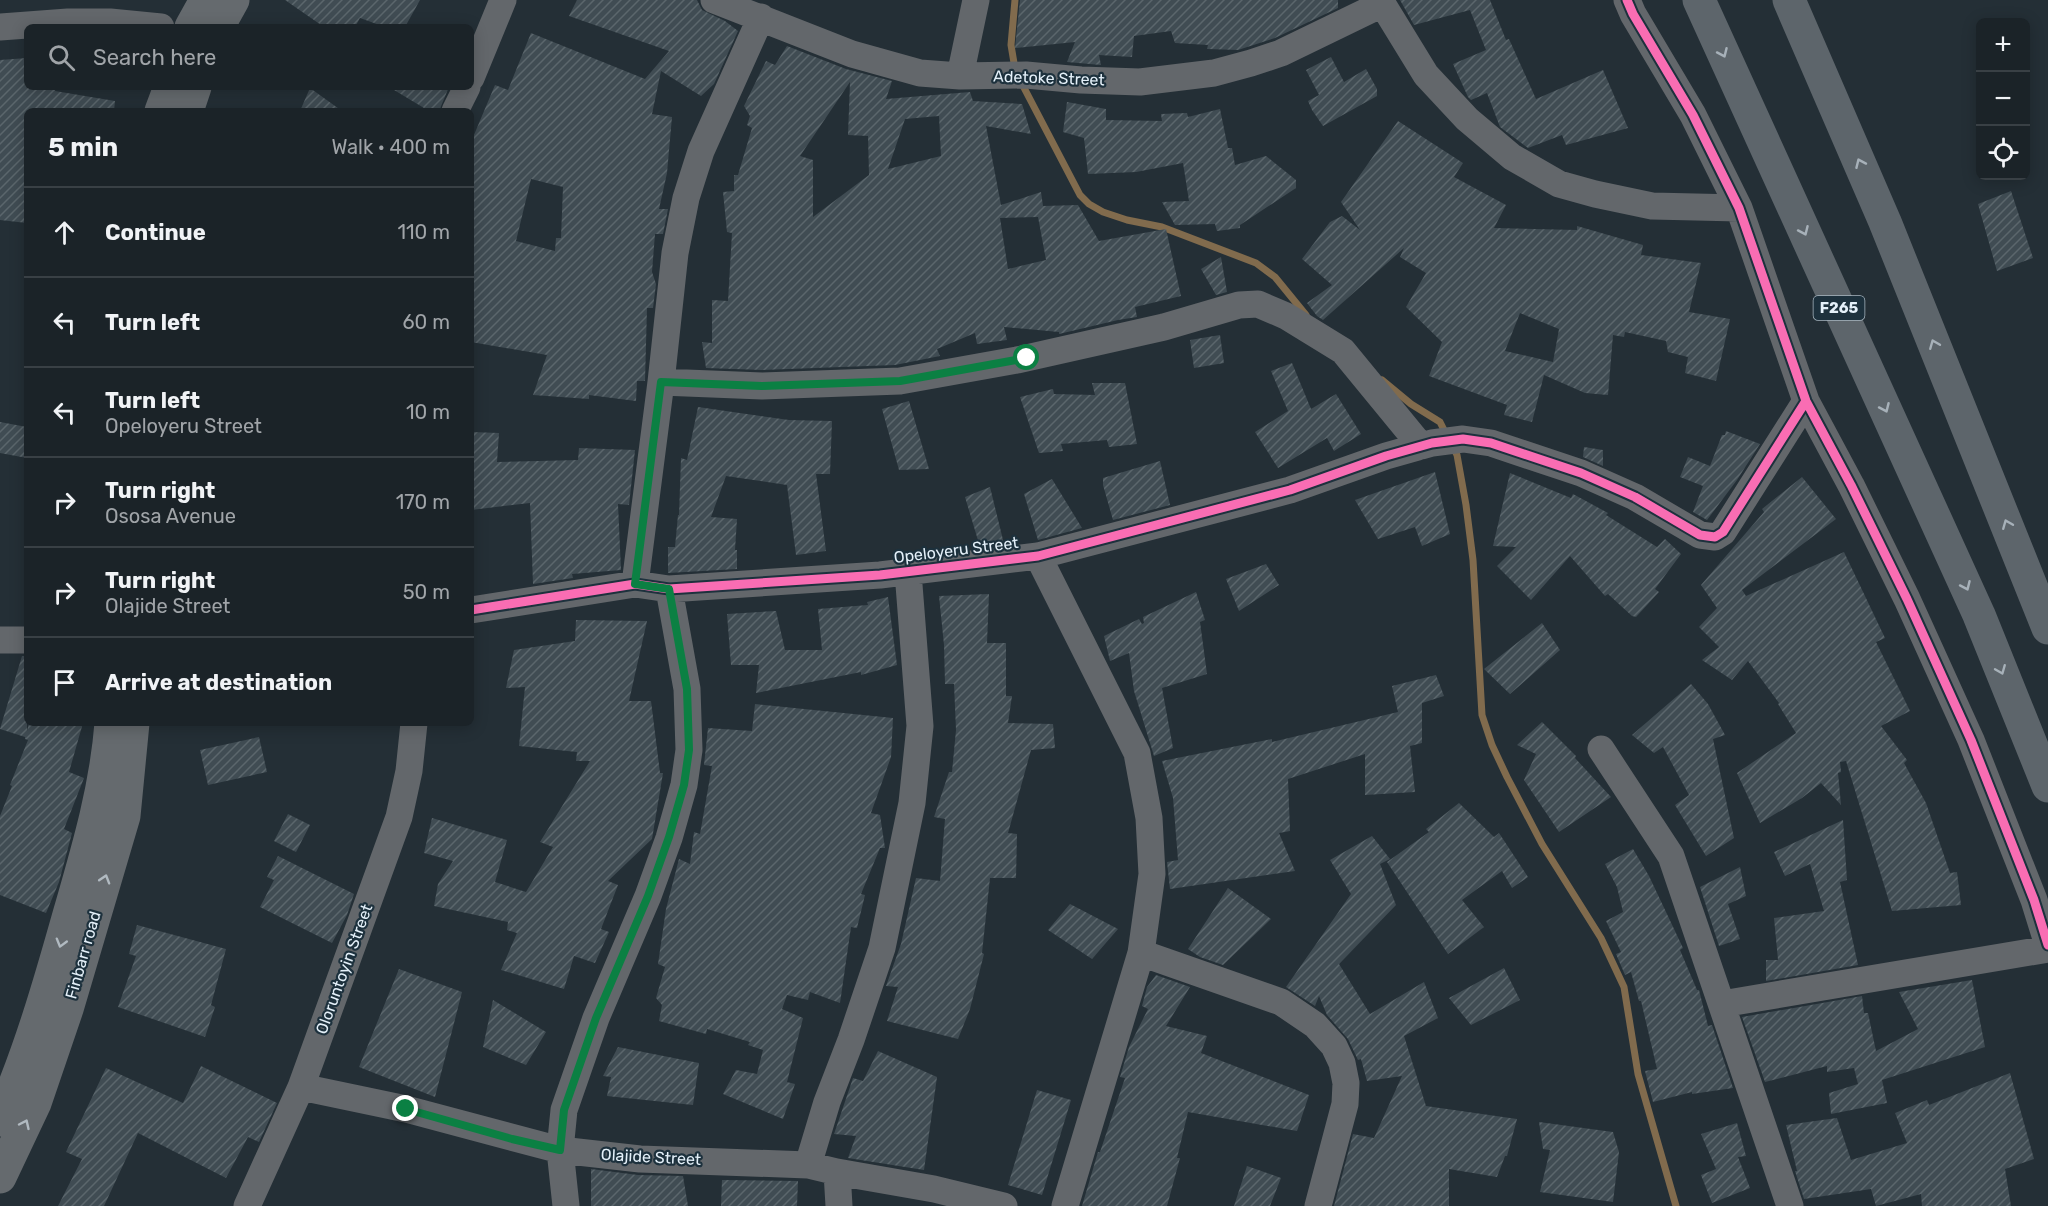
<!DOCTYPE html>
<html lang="en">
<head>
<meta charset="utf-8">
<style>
  body { margin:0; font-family:Rubik,sans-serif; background:#282f34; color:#f1f3f6 }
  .controls { position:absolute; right:18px; top:18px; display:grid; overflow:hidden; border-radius:9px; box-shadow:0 3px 15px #0003 }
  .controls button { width:54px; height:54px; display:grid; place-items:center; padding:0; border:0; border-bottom:2px solid #394045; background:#1b2328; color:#f1f3f6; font:30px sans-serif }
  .stop { position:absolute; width:18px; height:18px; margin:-14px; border:4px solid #0b8043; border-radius:50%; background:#fff }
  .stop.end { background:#0b8043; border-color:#fff; box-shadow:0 2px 6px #0008 }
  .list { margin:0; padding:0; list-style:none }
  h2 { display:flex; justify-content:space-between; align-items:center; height:78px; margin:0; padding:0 24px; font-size:26px }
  h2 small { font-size:20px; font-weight:400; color:#a0a4a8 }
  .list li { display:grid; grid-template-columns:39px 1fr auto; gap:18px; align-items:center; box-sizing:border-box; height:90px; padding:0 24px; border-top:2px solid #394045 }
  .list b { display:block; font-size:22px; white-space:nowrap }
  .list p { margin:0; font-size:20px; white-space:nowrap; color:#a0a4a8 }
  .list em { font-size:20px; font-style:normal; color:#a0a4a8 }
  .icon { flex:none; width:33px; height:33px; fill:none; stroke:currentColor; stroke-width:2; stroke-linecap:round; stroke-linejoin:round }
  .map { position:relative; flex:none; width:2048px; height:1206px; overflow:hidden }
  .search { position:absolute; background:#1b2328; box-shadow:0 3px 15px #0003; left:24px; top:24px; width:450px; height:66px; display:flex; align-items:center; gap:15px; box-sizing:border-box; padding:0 21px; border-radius:9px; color:#a0a4a8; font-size:22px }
  .panel { position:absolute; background:#1b2328; box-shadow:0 3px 15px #0003; left:24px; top:108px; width:450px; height:618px; border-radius:9px }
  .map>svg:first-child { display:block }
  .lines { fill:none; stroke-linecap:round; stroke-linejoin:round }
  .stream { stroke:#816b4d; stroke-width:7 }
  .building { fill:url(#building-hatch); fill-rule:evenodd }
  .street { stroke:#63676b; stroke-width:27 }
  .secondary { stroke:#656a6e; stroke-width:33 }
  .highway { stroke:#5d656b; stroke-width:33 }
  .cycleway-casing { stroke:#1d313d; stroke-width:13 }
  .cycleway { stroke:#f96db3; stroke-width:9 }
  .oneway { stroke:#a7b1b9 }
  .oneway2 { stroke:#b1bac1 }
  .route { stroke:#0b8043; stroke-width:8 }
  .labels { text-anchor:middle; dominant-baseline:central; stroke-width:4.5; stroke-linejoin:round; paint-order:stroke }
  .shield { fill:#1d313d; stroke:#a8b7c1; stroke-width:1.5 }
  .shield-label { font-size:15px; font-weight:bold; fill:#e4f0f9 }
  .street-label { font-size:16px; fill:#e4f0f9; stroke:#1d313d }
</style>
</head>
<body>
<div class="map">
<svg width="2048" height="1206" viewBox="0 0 2048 1206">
  <defs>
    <pattern id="building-hatch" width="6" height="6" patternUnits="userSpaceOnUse" patternTransform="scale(1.5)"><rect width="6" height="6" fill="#404c53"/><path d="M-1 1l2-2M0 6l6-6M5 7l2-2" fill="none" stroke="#5b666c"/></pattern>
  </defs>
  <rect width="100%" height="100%" fill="#242f36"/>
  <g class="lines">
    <!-- stream -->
    <path class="stream" d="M1015 69 1011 45 1015 0
      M1021 82 1080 195 1089 204 1103 212 1127 220 1162 227 1256 263 1275 277 1306 315
      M1382 380 1411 404 1440 422 1446 434
      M1453 447 1457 455 1466 505 1473 560 1482 715 1492 745 1507 777 1542 844 1601 938 1624 987 1638 1074 1676 1206"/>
  </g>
  <!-- building -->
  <path class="building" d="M285 0H420L405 27H385L360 18 355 27H324Z
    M577 0H697L702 10 725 21 738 31 714 84 701 96 661 71 652 114 672 117 667 173 659 209H668L663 234H655L652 272 656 284 653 308H647L645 381H637L636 401 589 395V399L533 395 547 355 471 342V142L495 85 508 90 531 33 645 79 669 51 569 16ZM531 179 563 187 561 238H556L555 251 516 241Z
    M1020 0H1338V8L1275 38 1238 50 1207 49 1208 45 1175 43 1171 31 1134 36 1132 57 1099 55 1101 65 1067 62 1075 42 1015 48Z
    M1400 0H1490L1506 40 1509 39 1536 99 1603 70 1628 128 1566 145 1562 135 1528 148 1500 127 1487 93 1471 100 1468 97 1453 64 1486 50 1470 10 1414 25Z
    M787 46 846 69 892 81 886 99 970 92 973 101 1022 104 1031 134 986 126 1001 205 1041 192 1043 206 1078 205 1099 241 1166 229 1181 296 1135 307 1137 317 1118 320 1059 334V332L1004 327 1007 340 977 344 975 333 937 349 940 356 895 365 762 370 706 368 702 342 712 343V300L728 301 732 233 727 232 723 192 734 191V175H738L752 128 747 125 750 116 744 106 766 61 775 65ZM850 82 848 135 868 136 869 175 813 217V160L800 156ZM939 116 941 156 888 169 905 119ZM1038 217 1046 260 1008 269 1000 218Z
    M1331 57 1344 82 1366 69 1377 89V96L1323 126 1312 110 1308 101 1319 95 1306 70Z
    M27 58V87H56L55 91 115 101 114 111H27V223L0 220V60Z
    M389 87H449L439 111H429Z
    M310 88 342 111H300Z
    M1067 102 1106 109V120L1162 121 1161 114 1187 113 1188 117 1220 109 1228 148H1232L1235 165 1266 156 1296 180V188L1240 225V228L1217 231 1215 224 1175 225 1162 202 1189 201 1183 163 1136 172 1088 174 1084 138 1063 132Z
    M1398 121 1463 163 1454 177 1506 205 1494 228 1577 230V226L1643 245 1641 255 1701 263 1689 312 1730 319 1716 381 1685 373 1688 357 1668 352 1666 341 1625 332 1624 337 1613 335 1608 395 1585 393 1544 375 1532 422 1504 415 1507 405 1429 376 1442 342 1406 307 1426 273 1400 257 1404 248 1323 320 1317 316 1307 303 1332 285 1302 259 1330 222 1342 216 1360 230 1341 202ZM1520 313 1559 329 1553 362 1505 351Z
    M2011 191 2033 258 1997 271 1978 204Z
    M1221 257 1227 292 1216 295 1201 269Z
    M1220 335 1224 363 1194 368 1190 340Z
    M1292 363 1311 409 1336 394 1361 434 1334 451 1327 438 1278 468 1255 432 1288 411 1271 371Z
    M1092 383H1125L1137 444 1109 447 1107 440 1061 444 1063 451 1039 453 1020 397 1053 389 1054 394 1095 395Z
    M909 401 929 469 899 470 882 409Z
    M698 407 789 420 832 421 830 474H816L826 551 796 555 787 485 726 476 711 517 737 519 735 550H737V569L668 573V547H675L678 515H679L681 458 687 460Z
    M0 422 27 427V458L0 453Z
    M1726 431 1760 444 1737 480 1707 520 1693 512 1703 486 1680 477 1688 457 1710 466 1722 435H1725Z
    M471 432 499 433 497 462 578 460 579 448 635 450 629 505 618 504 621 570 572 574 573 578 533 584 530 503 471 510Z
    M1584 447 1603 450V466L1583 457Z
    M1160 461 1170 505 1113 520 1103 485V478Z
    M1435 472 1450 534 1422 546 1415 527 1378 539 1355 500Z
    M1510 473 1571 498 1573 494 1608 513 1606 515 1657 547 1665 539 1681 554 1655 589 1659 592 1636 617 1632 616 1608 594 1605 596 1570 556 1531 600 1497 566 1516 547 1493 546Z
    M1802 477 1836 519 1742 590 1746 596 1844 552 1885 638 1876 642 1910 711 1881 726 1907 760 1904 763 1926 803 1950 873 1957 872 1961 905 1892 911 1846 761 1840 762 1841 772 1838 773 1841 805 1821 783 1802 798 1760 823 1737 773 1796 733 1778 704 1779 703 1748 661 1732 680 1702 660 1719 647 1699 627 1717 608 1701 585 1764 512 1762 509Z
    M1052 479 1082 528 1038 540 1024 494Z
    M990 487 1004 544 980 547 965 497Z
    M1266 564 1279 585 1239 611 1226 579Z
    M1196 592 1205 620 1200 622 1207 674 1162 688 1173 748 1154 756 1134 691 1129 653 1110 661 1104 636 1139 619 1142 624 1144 623 1143 617Z
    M989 594 987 643H1006V696H1012L1008 723 1053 724 1055 748 1031 750 1008 833 1017 834 1016 878H990L982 953 984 954 970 1009 958 1039 887 1021 898 987 886 986 901 944 916 878 940 881 945 819 934 817 949 772H952L956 730 954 684H945L944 645 939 596Z
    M888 597 897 665 861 675V672L756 693 759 665H731L727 614 776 611 785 650H822L818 609 868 605 867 602Z
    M576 620 647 621 629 701H651L660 773H663L652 839 608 881 618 885 601 929 609 932 595 963 574 956 564 989 501 970 517 933 507 930 508 922 434 906 438 884 453 861 424 853 432 818 507 840 495 882 526 892 553 847 540 842 590 761H576L577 752 519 746 525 687 506 688 514 650 575 641Z
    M1542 623 1560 650 1510 694 1484 669Z
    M22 656H27V731L29 723H83L69 772 84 778 64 829 72 833 59 882 46 913 0 895V816L12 786 10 785 28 740 25 739V737L0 729Z
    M1436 675 1444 696 1422 703V743L1410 746 1415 792 1365 795V754L1288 779 1290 831 1279 833 1295 871 1170 889 1167 862 1178 860 1173 798 1162 761 1272 739V742L1398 712 1392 686Z
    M1691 684 1708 704 1725 735 1713 739 1734 838 1706 856 1675 805 1689 795 1663 747 1654 753 1632 735Z
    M755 704 893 718 891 757 871 813 880 815 885 848H880L861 894 865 895 857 928 851 927 840 1003 810 992 808 1000 787 995 782 1009 803 1018 787 1082 795 1084 783 1119 723 1094 736 1070 757 1074 763 1050 748 1045 750 1042 707 1029 706 1034 659 1021 662 1005 656 998 665 967 658 964 666 909 679 859 690 864 694 832 700 834 712 766 704 765 708 728 752 731Z
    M1542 722 1576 756 1575 758 1611 797 1559 832 1524 780 1536 754 1517 745Z
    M259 737 267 772 208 785 200 750Z
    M1459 803 1494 837 1499 833 1528 877 1512 888 1502 871 1462 900 1484 927 1448 954 1387 862 1429 832 1426 829Z
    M288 814 310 825 296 852 274 841Z
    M1843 820 1847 880 1840 882 1858 965 1766 981V960H1778L1774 918 1824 911 1810 864 1785 876 1774 852Z
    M1372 836 1390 859 1380 864 1396 905 1339 964 1370 1014 1424 982 1438 1018 1404 1036 1426 1106 1517 1119 1507 1156H1505L1497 1177 1449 1169V1206H1334L1353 1134 1374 1138 1402 1076 1367 1081 1361 1059 1358 1060 1348 1039 1327 1015 1319 996 1315 1006 1286 987 1351 894 1330 860Z
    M1633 849 1649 876 1683 948 1680 950 1697 990H1699L1708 1026 1712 1025 1733 1088 1692 1094V1092L1653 1102 1645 1071 1657 1069 1641 1001H1639L1631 972 1625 975 1616 954 1621 952 1606 921 1623 912 1617 887 1605 864Z
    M278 856 354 894 347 915 332 943 260 907 274 880 267 877Z
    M1740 867 1746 896 1728 904 1740 939 1719 946 1700 887Z
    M1228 888 1271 919 1223 965 1200 957 1188 949Z
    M1070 904 1118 929 1092 959 1048 930Z
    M137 925 226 949 211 1005 215 1007 205 1037 118 1007 136 956 129 954Z
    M1504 968 1520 1000 1471 1025 1449 998Z
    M399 969 462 992 435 1097 359 1067Z
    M1156 975 1190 987 1166 1026 1207 1036 1201 1053 1309 1095 1297 1131 1188 1112 1177 1158H1180L1167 1206H1082L1098 1152H1100L1125 1078 1120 1077 1129 1047 1148 1009 1142 1006 1147 987Z
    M1972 980 1985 1047 1882 1080 1887 1103 1831 1114 1829 1093 1858 1084 1854 1068 1827 1072V1066L1765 1082 1742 1017 1862 996 1864 1013H1868L1876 1051 1918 1029 1899 992Z
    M493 1000 546 1032 526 1065 483 1047Z
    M618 1047 699 1063 693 1105 607 1096 611 1077 603 1076Z
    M878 1051 937 1077 924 1170 848 1158 856 1136 834 1134 853 1078 863 1081Z
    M201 1066 277 1103 259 1142 248 1137 226 1178 138 1133 104 1206H58L82 1159 66 1152 106 1068 183 1103Z
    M2010 1073 2034 1159 2005 1169 2011 1206H1922L1921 1194 1876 1206 1871 1189 1804 1199 1795 1171H1797L1786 1125 1837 1118 1851 1160 1907 1143 1895 1113 1927 1100 1929 1105Z
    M1037 1090 1071 1100 1042 1195 1008 1185Z
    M1539 1122 1613 1132 1619 1152 1613 1202 1540 1192 1550 1150 1543 1149Z
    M1737 1123 1746 1156 1738 1157 1750 1188 1712 1203 1701 1175 1716 1169 1701 1134Z
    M1247 1166 1281 1178 1270 1206H1234Z
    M591 1169 638 1175 683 1176 688 1206H591Z
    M722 1180 798 1181 797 1206H721Z"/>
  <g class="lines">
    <!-- street -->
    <path class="street" d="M714 0 852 54 920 73 960 76 1026 75 1081 80 1140 82 1214 73 1251 63 1281 53 1382 4
      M1380 0 1426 75 1467 119 1512 157 1559 184 1595 194 1652 206 1739 208
      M1627 0 1633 14 1693 115 1739 208 1806 401 1851 485 1907 599 1971 740 2034 900 2048 945
      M0 27 68 22H110L161 27
      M960 76 976 0
      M471 78 503 0
      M455 111 467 87
      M661 382 762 386 900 381 1017 360 1164 327 1239 305 1258 304 1286 316 1343 351 1421 446
      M1038 556 1137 753 1149 818 1152 874 1141 953 1065 1206
      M635 584 661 382 675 253 686 198 701 151 761 17
      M471 610 635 584 669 589 880 575 1038 556 1290 490 1386 456 1432 443 1463 439 1491 443 1581 473 1635 497 1700 535 1715 537 1723 532 1806 401
      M0 640H27
      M1601 749 1671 856 1790 1206
      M1141 953 1281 1002 1315 1025 1334 1046 1342 1063 1346 1083 1345 1104 1318 1206
      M1722 1004 2048 949
      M301 1087 406 1109 560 1150 640 1159 808 1165 837 1172 934 1189 1004 1206
      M808 1165 827 1102 851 1040 882 948 912 803 920 726 908 572
      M837 1172 839 1206
      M247 1206 301 1087 399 817 409 771 414 723
      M566 1206 560 1150 564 1110 596 1018 648 896 669 838 684 785 689 750 687 689 669 589"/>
    <!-- secondary -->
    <path class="secondary" d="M191 27 206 0
      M218 27 233 0
      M161 111 170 87
      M187 111 195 87
      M0 1120C30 1052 50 982 70 911 88 849 106 788 111 723
      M0 1177 35 1103 67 1009 124 816 133 723"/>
    <!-- highway -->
    <path class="highway" d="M1699 0 1979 615 2048 786
      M1789 0 1885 222 2048 628"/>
    <defs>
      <path id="cycleway" d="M1627 0 1633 14 1693 115 1739 208 1806 401 1851 485 1907 599 1971 740 2034 900 2048 945
        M471 610 635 584 669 589 880 575 1038 556 1290 490 1386 456 1432 443 1463 439 1491 443 1581 473 1635 497 1700 535 1715 537 1723 532 1806 401"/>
    </defs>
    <!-- cycleway casing -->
    <use href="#cycleway" class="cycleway-casing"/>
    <!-- cycleway -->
    <use href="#cycleway" class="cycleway"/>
  </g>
  <!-- one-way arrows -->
  <defs><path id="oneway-chevron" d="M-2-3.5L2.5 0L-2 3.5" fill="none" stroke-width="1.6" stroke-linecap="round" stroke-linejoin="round" transform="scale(1.5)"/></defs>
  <g class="oneway">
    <use href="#oneway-chevron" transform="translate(1723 53) rotate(66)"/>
    <use href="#oneway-chevron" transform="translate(1860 163) rotate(-114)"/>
    <use href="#oneway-chevron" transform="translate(1804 231) rotate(66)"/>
    <use href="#oneway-chevron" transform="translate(1934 344) rotate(-112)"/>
    <use href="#oneway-chevron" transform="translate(1885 408) rotate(66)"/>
    <use href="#oneway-chevron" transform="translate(2007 524) rotate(-112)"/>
    <use href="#oneway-chevron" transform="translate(1966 586) rotate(66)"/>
    <use href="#oneway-chevron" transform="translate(2001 670) rotate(68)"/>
  </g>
  <g class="oneway2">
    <use href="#oneway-chevron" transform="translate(105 879) rotate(-73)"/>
    <use href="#oneway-chevron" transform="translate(61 943) rotate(106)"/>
    <use href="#oneway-chevron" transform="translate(25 1124) rotate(-65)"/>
  </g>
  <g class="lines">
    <!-- route -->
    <path class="route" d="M406 1109 512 1139 560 1150 564 1110 596 1018 648 896 669 837 684 785 689 750 687 689 669 589 635 584 661 382 762 386 900 381 1027 358"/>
  </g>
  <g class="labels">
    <!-- shield labels -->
    <rect class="shield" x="1813.5" y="296" width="51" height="24" rx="4.5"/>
    <g class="shield-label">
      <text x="1839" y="308">F265</text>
    </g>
    <!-- street labels -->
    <g class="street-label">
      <text transform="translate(1049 78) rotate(2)">Adetoke Street</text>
      <text transform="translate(956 550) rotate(-7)">Opeloyeru Street</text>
      <text transform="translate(83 955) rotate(-74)">Finbarr road</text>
      <text transform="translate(344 969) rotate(-70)">Oloruntoyin Street</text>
      <text transform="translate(651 1157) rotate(3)">Olajide Street</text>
    </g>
  </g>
</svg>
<div class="controls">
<button>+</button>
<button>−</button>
<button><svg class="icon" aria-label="locate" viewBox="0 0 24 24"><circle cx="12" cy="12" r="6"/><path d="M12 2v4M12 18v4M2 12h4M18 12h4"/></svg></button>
</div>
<div class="stop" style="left:1027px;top:358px"></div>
<div class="stop end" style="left:406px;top:1109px"></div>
<div class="search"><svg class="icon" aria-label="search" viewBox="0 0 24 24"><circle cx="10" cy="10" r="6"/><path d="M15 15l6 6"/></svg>Search here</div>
<section class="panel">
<h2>5 min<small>Walk · 400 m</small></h2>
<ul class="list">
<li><svg class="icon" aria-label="ahead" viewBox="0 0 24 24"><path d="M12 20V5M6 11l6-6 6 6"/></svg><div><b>Continue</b></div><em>110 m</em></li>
<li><svg class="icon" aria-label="left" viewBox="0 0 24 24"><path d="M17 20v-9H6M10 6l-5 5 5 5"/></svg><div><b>Turn left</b></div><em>60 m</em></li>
<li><svg class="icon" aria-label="left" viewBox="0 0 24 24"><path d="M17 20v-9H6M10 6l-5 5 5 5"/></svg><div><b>Turn left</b><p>Opeloyeru Street</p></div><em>10 m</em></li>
<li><svg class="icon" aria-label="right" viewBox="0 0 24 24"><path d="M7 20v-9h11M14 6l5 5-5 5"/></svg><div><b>Turn right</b><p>Ososa Avenue</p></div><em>170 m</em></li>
<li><svg class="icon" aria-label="right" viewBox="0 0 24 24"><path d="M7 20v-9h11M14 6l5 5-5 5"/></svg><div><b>Turn right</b><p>Olajide Street</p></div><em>50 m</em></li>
<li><svg class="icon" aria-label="arrive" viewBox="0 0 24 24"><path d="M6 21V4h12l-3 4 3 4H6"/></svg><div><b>Arrive at destination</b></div></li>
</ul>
</section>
</div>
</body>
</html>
